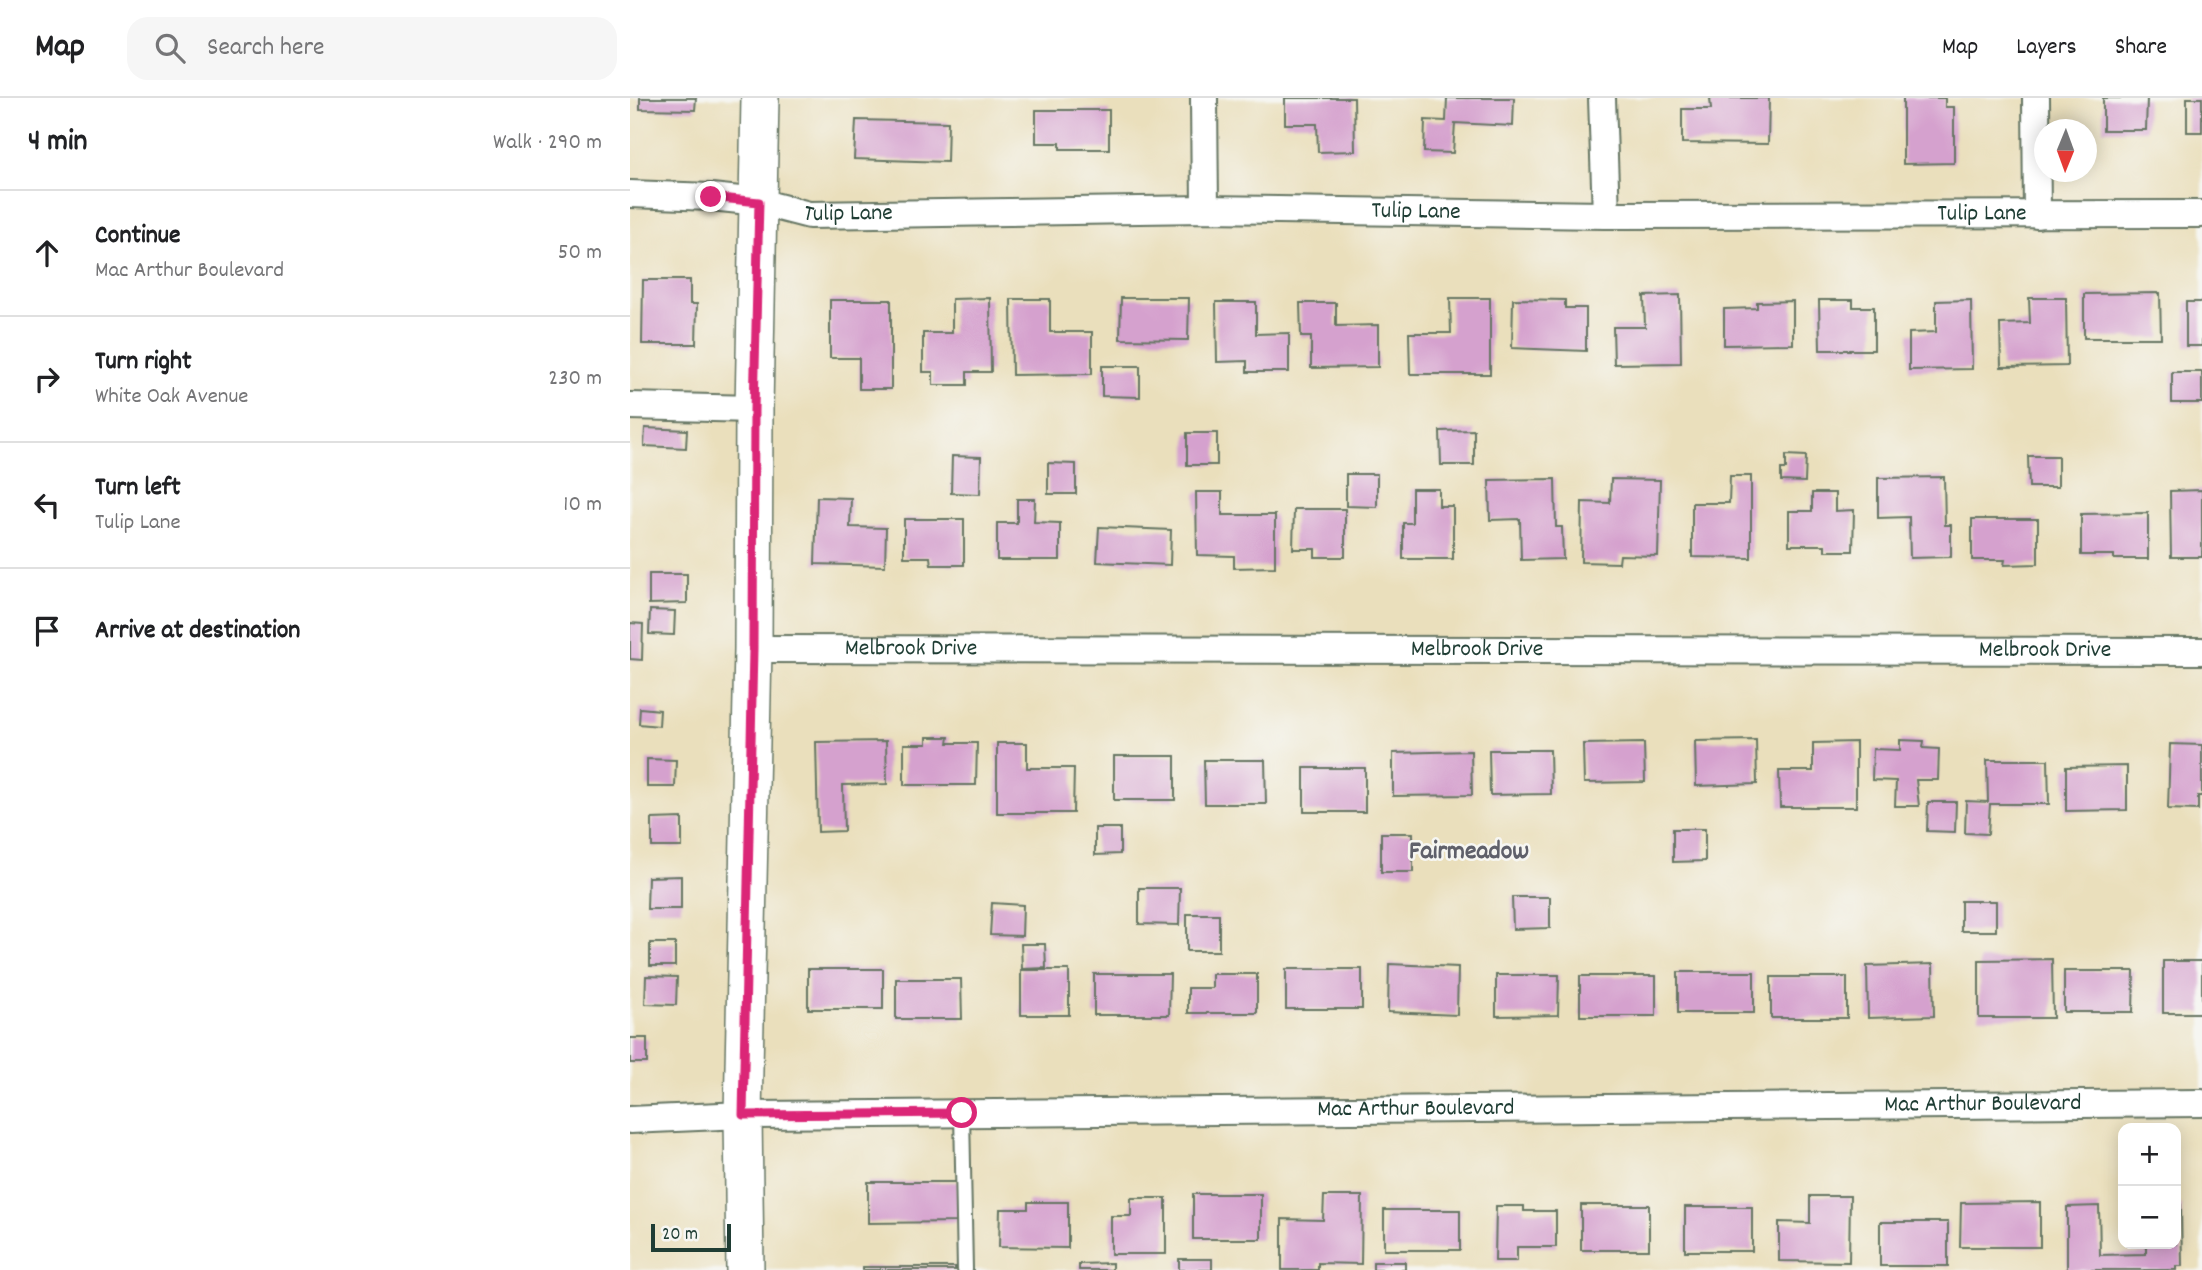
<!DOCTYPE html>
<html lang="en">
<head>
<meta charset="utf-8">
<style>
  body { margin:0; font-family:Dekko,sans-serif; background:#f6f6f6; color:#202124 }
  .controls { position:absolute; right:21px; bottom:21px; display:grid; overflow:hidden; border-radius:14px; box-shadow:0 4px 18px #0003 }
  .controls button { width:63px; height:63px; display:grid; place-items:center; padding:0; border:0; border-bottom:2px solid #e0e0e0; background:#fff; color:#202124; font:35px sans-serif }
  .compass { position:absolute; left:1404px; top:21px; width:63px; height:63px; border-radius:50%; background:#fff; box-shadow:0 4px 18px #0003; rotate:181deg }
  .scale { position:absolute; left:21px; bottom:18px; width:80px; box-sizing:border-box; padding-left:7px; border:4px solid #1f3d34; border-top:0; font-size:19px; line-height:24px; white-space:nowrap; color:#1f3d34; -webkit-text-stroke:5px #f6f6f2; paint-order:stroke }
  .stop { position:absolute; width:21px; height:21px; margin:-16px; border:5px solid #db2777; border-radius:50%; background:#fff }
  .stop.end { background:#db2777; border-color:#fff; box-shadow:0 2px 7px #0008 }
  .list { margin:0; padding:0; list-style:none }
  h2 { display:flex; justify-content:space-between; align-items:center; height:91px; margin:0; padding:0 28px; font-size:30px }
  h2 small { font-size:23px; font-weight:400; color:#757577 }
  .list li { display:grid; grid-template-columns:46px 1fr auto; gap:21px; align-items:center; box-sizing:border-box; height:126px; padding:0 28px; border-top:2px solid #e0e0e0 }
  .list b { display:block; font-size:26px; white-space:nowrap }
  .list p { margin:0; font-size:23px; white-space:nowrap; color:#757577 }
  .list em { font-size:23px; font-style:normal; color:#757577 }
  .icon { flex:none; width:38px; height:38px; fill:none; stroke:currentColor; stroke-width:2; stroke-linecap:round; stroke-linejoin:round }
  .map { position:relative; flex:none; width:1572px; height:1172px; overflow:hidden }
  header { display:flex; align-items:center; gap:42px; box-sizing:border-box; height:98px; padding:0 35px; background:#fff; border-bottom:2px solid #e0e0e0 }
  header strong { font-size:33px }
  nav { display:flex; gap:38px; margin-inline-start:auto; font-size:24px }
  .search { width:490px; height:63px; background:#f6f6f6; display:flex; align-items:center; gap:18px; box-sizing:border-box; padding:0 24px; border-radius:21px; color:#757577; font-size:26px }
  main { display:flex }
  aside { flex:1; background:#fff }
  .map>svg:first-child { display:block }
  .building { fill:#d5a1ce }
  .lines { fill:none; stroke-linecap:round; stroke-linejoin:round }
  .lane-casing { stroke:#667664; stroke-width:18 }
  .street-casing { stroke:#667664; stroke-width:30 }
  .secondary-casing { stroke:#667664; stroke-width:40 }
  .lane { stroke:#fff; stroke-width:14 }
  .street { stroke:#fff; stroke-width:26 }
  .secondary { stroke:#fff; stroke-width:37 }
  .route { stroke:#db2777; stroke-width:9 }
  .labels { text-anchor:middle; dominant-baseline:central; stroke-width:5; stroke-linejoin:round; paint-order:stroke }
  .street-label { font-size:24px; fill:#1f3d34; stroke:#f6f6f2 }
  .neighbourhood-label { font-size:26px; font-weight:bold; fill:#5f606a; stroke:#f6f6f2 }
</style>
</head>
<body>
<header>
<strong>Map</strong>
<div class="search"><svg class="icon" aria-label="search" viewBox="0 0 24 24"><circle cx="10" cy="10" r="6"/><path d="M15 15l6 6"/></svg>Search here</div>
<nav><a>Map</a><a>Layers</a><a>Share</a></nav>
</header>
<main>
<aside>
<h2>4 min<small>Walk · 290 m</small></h2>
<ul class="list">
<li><svg class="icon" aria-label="ahead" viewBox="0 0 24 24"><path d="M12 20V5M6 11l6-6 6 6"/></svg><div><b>Continue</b><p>Mac Arthur Boulevard</p></div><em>50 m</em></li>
<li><svg class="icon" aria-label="right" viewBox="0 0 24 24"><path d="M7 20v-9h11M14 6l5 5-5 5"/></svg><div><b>Turn right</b><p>White Oak Avenue</p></div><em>230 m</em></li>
<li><svg class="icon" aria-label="left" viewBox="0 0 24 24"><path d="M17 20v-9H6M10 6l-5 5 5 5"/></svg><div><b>Turn left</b><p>Tulip Lane</p></div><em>10 m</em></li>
<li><svg class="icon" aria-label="arrive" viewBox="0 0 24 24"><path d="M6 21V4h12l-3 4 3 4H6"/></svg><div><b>Arrive at destination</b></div></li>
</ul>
</aside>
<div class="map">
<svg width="1572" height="1172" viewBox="0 0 1572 1172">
  <rect width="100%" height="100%" fill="#f6f6f2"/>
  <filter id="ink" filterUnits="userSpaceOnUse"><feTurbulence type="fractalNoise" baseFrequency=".0143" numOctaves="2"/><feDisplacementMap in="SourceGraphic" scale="14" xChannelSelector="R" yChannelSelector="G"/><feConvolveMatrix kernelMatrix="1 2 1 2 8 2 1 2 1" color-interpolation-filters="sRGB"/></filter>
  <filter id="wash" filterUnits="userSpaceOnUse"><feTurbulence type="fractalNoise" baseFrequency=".00686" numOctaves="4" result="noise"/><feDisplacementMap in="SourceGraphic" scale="28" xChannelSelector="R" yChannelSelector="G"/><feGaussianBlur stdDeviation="1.57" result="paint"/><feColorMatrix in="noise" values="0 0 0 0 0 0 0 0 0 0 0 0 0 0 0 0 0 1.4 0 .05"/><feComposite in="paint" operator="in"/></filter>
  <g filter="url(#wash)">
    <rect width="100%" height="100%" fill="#eadfbc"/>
    <g id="blocks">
      <!-- building -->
      <path class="building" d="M10 0H66L65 12 10 11Z
        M655 0H724L725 53 688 54 687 26H655Z
        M817 0H884L883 28 825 25 823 55 794 54 795 22 816 23Z
        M1080 0H1139L1138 46 1052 45V11H1081Z
        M1273 0H1315V9H1324V65L1273 66Z
        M1473 0H1517L1516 32H1473Z
        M1557 0H1572V34H1557Z
        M406 12H479V51H430V45H406Z
        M226 22 318 24 317 64 224 61Z
        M13 182H60V206H67L66 246H12Z
        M1530 195 1531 240H1454V196Z
        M1050 197 1051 265 984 266 983 229H1015L1014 198Z
        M360 200 361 274H337V287H303V274H293V235H322V201Z
        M491 200H559L558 242 490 241Z
        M820 200H860V276H780L779 235H821Z
        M1399 200H1436L1437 268 1371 269 1370 226 1400 225Z
        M381 201H420V234H462V276L382 277Z
        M883 201 935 202V210H956V253L882 250Z
        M200 202H261V291H229V260H200Z
        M1189 202H1223V209H1244V252H1190Z
        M1341 202 1342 271 1279 272V235L1306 234V203Z
        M1163 203V246L1094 247V211L1127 210V204Z
        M586 204H626V236L659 235V274H617V263L587 264Z
        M1556 204H1572V248H1556Z
        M670 205H706V228L748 227V269L681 270V239H671Z
        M472 268H510V299L472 298Z
        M1542 274H1572V305H1542Z
        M15 330 57 332 56 350 14 348Z
        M844 332V367H811L810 333Z
        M557 335H587V367H557Z
        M1156 357 1176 358 1175 384 1151 383V371H1156Z
        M322 358 351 359 350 396 321 395Z
        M1398 358H1428V389H1399Z
        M418 365 446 366V396H418Z
        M716 376H747V409L716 408Z
        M1100 378H1121V460L1062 459V405H1099Z
        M1314 379 1315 427H1321V459L1280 460 1279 419 1248 420V380Z
        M925 381 926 429H932L933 461 891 462 890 421 860 422 859 382Z
        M981 381 1030 382 1028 458 990 457 989 465 951 464 952 404 980 405Z
        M782 391H809V408H823V461H773V425H782Z
        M1572 392V459H1541L1540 393Z
        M566 394H592V417H645V469L604 470V458L567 457Z
        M1182 395H1205V413L1224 412 1223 453H1195V447H1159V413H1182Z
        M187 399 221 400 220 429 256 430 255 468 185 466Z
        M387 401H405L404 424 430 425V462H367V425H387Z
        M664 411H715V459H685V451H663Z
        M1518 415V461H1484V457H1451V416Z
        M274 421H334V467H301L300 459H274Z
        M1342 421H1408V466L1374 467 1375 462H1342Z
        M469 429 541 432 540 467 467 464Z
        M19 476H57V505L19 506Z
        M20 512 45 513 44 537 19 536Z
        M0 525 13 526 12 562 0 561Z
        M10 610 30 612 29 628 9 626Z
        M297 639H319L318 645H347L346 687H274V646H297Z
        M1126 642 1127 686 1066 688 1065 643Z
        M1270 642 1294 643 1293 650 1309 651 1308 682H1286L1289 708H1265L1266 683 1242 682 1243 651 1270 652Z
        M256 643 257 686 213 687 214 733 188 734 186 644Z
        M1226 644V709H1150L1149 673H1183V645Z
        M367 645H397V670H444L443 715H367Z
        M1014 645 1015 684 954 685 953 646Z
        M1540 646 1572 647V698H1568V712L1538 711Z
        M859 652H920L921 696 860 697Z
        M841 653 842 697 763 698V655Z
        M484 658H545V702H484Z
        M17 661 46 662 45 689H17Z
        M574 662H635L636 706H575Z
        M1357 662H1418L1419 706H1360L1358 736 1335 735 1336 703 1358 704Z
        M1497 668V712L1436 713V669Z
        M674 670H735V714H674Z
        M1298 704H1326L1325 734 1297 733Z
        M52 720V749H22V721Z
        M465 730H490V756L465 757Z
        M1043 731H1075V763L1043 764Z
        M751 735H783V774H751Z
        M51 778V811H17L18 779Z
        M509 790H550L549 827 509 826Z
        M882 799H920V830L883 831Z
        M1331 803H1366V833H1331Z
        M362 805 393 807 392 838 360 837Z
        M557 816H589V853H557Z
        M20 845H45V868H20Z
        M391 846H415L416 870 392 871Z
        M1422 861 1423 920H1349V862Z
        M1533 863H1572V915H1533Z
        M759 866 828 869 827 917 758 914Z
        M1303 866 1304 918 1238 920 1237 868Z
        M178 871H253V911H178Z
        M656 871H732V911H656Z
        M391 872H439V917H391Z
        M1434 873H1504L1503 914H1434Z
        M1048 874H1124V915H1048Z
        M464 876H540L539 917H464Z
        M582 876H627V915H558V890H582Z
        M866 877H929L928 917 866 918Z
        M16 878 47 879 46 907 15 906Z
        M950 878H1026V918H950Z
        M1141 879H1217V920H1141Z
        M266 881H331L332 921H266Z
        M0 940H17V965H0Z
        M238 1084H328V1124L238 1125Z
        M563 1096H631V1141H563Z
        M694 1098H732L731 1166 688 1165V1172H652V1121L693 1122Z
        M1180 1098H1220L1219 1164 1149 1163V1124L1180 1125Z
        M501 1100H536V1156H481V1118H501Z
        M398 1104H438V1150L369 1149 370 1111H398Z
        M1410 1104V1149H1330L1331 1105Z
        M951 1107H1019V1152H951Z
        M1546 1107H1551L1552 1168H1546V1172H1437V1109L1469 1108 1470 1157 1516 1156V1146H1546Z
        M866 1108H894V1113H926V1149H887V1163H865Z
        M1055 1109H1122V1153H1055Z
        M754 1112H830V1152H754Z
        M1250 1124H1318V1168H1250Z
        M549 1161H582V1172H549Z
        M743 1164H775V1172H743Z
        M482 1165V1172H449V1166Z
        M233 1169H325V1172H233Z"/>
    </g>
  </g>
  <g filter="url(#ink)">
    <use href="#blocks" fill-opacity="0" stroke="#667664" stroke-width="2"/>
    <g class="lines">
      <defs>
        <path id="lane" d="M332 1015 335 1172"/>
        <g id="street">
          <path d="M574 0 575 111"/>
          <path d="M972 0 976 117"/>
          <path d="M1406 0 1407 117"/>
          <path id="s1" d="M0 96 81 99 129 104 179 117 575 111 976 117 1572 116"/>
          <path d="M0 308 124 311"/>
          <path id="s2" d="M123 551 1572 553"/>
          <path id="s3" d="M0 1022 113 1017 1572 1005"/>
        </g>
        <path id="secondary" d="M115 1172 113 1017 123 551 124 311 130 0"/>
      </defs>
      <!-- lane casing -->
      <use href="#lane" class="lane-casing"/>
      <!-- street casing -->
      <use href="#street" class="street-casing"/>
      <!-- secondary casing -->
      <use href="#secondary" class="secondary-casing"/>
      <!-- lane -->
      <use href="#lane" class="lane"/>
      <!-- street -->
      <use href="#street" class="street"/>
      <!-- secondary -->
      <use href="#secondary" class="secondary"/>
    </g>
  </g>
  <g class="lines" filter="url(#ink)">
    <!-- route -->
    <path class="route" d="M81 99 129 104 124 312 123 551 113 1017 332 1015"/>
  </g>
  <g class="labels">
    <!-- street labels -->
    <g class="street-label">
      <text stroke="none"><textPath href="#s1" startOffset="220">Tulip Lane</textPath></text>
      <text stroke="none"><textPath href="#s1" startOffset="788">Tulip Lane</textPath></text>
      <text stroke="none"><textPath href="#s1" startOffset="1354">Tulip Lane</textPath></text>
      <text stroke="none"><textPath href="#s2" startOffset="158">Melbrook Drive</textPath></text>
      <text stroke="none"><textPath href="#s2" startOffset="724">Melbrook Drive</textPath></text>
      <text stroke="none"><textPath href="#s2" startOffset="1292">Melbrook Drive</textPath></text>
      <text stroke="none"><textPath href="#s3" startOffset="1353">Mac Arthur Boulevard</textPath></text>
      <text stroke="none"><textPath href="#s3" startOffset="786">Mac Arthur Boulevard</textPath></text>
    </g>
    <!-- neighbourhood labels -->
    <g class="neighbourhood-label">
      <text x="839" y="754">Fairmeadow</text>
    </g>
  </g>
</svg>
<div class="controls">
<button>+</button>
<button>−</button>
</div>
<svg class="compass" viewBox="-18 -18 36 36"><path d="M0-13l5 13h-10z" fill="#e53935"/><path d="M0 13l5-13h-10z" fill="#757577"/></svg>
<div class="scale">20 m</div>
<div class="stop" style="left:332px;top:1015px"></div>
<div class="stop end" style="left:81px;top:99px"></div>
</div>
</main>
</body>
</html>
